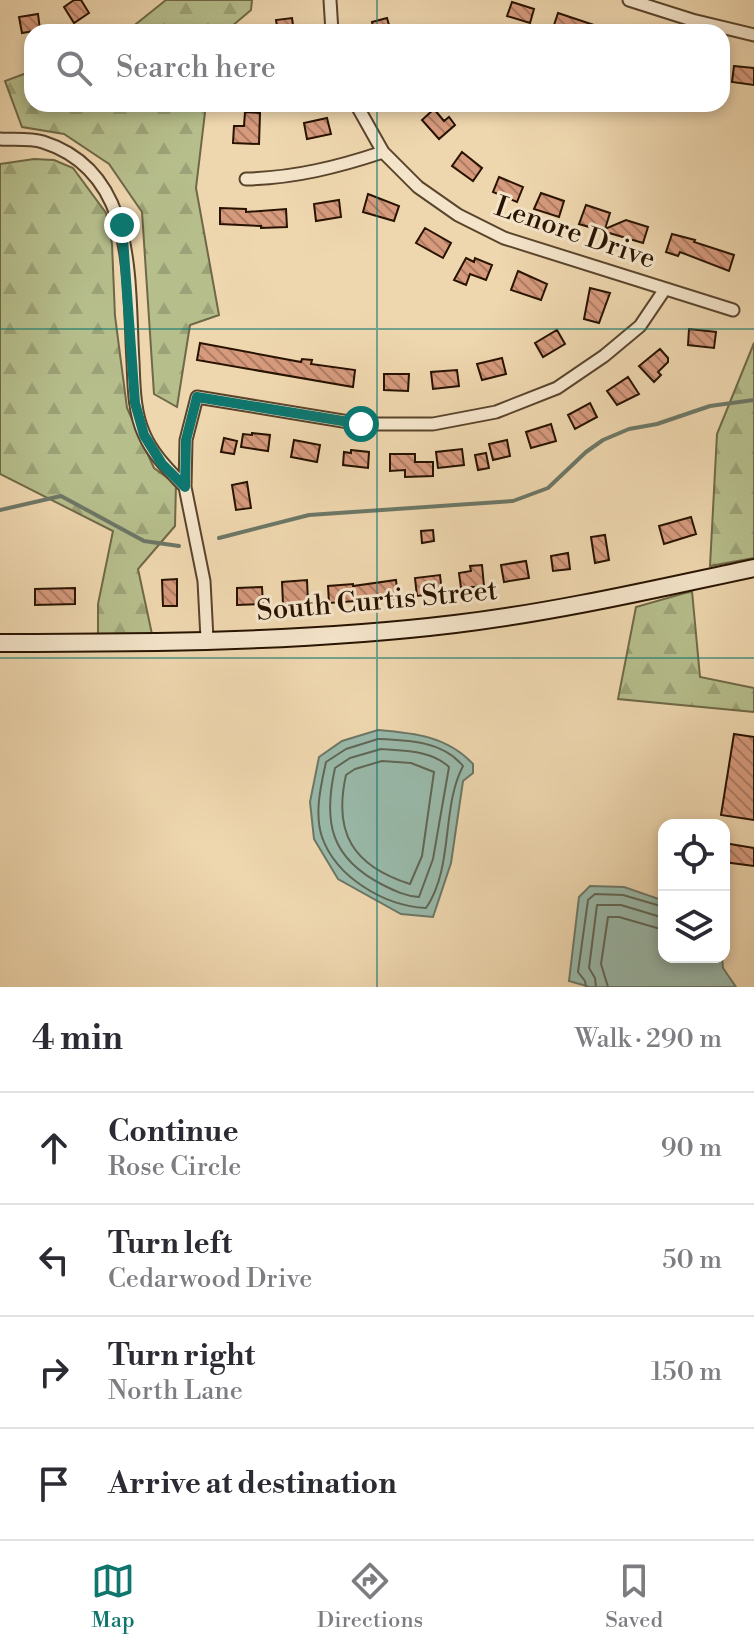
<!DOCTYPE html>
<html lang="en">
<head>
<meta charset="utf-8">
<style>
  body { margin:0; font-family:"Libre Bodoni",serif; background:#f2f2f3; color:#2b2b33 }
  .controls { position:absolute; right:24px; bottom:24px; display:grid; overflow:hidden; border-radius:16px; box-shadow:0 4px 12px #0003 }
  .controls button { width:72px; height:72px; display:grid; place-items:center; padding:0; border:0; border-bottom:2px solid #e1e1e2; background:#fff; color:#2b2b33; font:40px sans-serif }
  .stop { position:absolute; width:24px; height:24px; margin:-18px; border:6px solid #0f766e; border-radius:50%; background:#fff }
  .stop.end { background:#0f766e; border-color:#fff; box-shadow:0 2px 8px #0008 }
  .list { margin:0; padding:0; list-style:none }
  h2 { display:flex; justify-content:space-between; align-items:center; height:104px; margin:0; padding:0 32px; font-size:34px }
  h2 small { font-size:26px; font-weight:400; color:#7c7c81 }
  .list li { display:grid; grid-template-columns:52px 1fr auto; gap:24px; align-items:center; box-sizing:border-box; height:112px; padding:0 32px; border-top:2px solid #e1e1e2 }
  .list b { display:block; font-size:30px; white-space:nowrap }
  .list p { margin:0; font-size:26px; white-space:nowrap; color:#7c7c81 }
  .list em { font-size:26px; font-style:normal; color:#7c7c81 }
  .icon { flex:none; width:44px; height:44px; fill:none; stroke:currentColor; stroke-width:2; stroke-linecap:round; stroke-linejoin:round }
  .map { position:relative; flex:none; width:754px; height:987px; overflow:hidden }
  .search { position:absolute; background:#fff; box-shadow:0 4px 12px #0003; left:24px; right:24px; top:24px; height:88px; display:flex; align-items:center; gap:20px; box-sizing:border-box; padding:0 28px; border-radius:24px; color:#7c7c81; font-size:30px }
  .sheet { height:552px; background:#fff }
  nav { display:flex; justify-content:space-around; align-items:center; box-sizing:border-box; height:112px; border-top:2px solid #e1e1e2; background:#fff; font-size:22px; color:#7c7c81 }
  nav a { display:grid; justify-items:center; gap:4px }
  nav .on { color:#0f766e }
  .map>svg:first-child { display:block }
  .forest { fill:url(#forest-firs); stroke:#6f6846; stroke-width:2 }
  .water { fill:#99b9aa; stroke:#6c7766; stroke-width:2 }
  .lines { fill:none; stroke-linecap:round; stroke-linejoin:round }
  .shore { stroke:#606655; stroke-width:2 }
  .stream { stroke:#6c7766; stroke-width:4 }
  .building { fill:url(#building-back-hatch); stroke:#281300; stroke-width:2 }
  .street-casing { stroke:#5a442c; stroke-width:15 }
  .secondary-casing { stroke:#281300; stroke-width:20 }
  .street { stroke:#f4e4ca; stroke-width:11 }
  .secondary { stroke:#f4e4ca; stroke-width:16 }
  .route { stroke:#0f766e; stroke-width:10 }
  .grid { fill:none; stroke:#0f766e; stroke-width:2; stroke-opacity:0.55 }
  .labels { text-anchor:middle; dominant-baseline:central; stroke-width:6; stroke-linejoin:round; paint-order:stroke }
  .street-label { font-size:28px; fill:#281300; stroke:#f4e4ca }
</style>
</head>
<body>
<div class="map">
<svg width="754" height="987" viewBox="0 0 754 987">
  <defs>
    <pattern id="forest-firs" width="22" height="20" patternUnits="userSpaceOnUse" patternTransform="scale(2)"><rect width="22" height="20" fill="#b6be8c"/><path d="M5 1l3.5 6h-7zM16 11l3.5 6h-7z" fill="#9ca277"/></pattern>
    <pattern id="building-back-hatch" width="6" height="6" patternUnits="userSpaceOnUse" patternTransform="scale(2)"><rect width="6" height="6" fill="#d69a7d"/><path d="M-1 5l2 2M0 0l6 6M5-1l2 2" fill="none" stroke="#ae7c64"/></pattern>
  </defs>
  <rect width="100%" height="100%" fill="#eed6ae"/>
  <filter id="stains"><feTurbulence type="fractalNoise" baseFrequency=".0025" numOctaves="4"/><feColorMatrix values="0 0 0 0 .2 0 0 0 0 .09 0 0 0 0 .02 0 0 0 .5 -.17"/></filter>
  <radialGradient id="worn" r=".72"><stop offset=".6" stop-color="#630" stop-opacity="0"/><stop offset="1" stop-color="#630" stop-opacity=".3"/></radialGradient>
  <!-- forest -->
  <path class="forest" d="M166 0H252L251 10 225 32H126Z
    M32 71V104H206L196 188 219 315 190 325 177 407 154 394 142 212 109 164 64 134 22 127 5 81Z
    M34 159 54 160 73 168 106 213 112 244 115 316 127 408 154 468 176 484 175 526 138 569 152 634 98 637V604L113 531 0 474V164Z
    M754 343V558L710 566 717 434Z
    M692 591 700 677 754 688V712L618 699 636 607Z"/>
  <!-- water -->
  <path class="water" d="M378 730C414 733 447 736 473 764V773L463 781 451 863 433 917 401 914 338 879 314 839 310 802 319 757 342 741Z
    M590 886 624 887 662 900 664 902V957H722L723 968 736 987H590L569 981 579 897Z"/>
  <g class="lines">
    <!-- shore -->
    <path class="shore" d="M378 739C407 740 443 741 463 766 441 808 454 867 426 908 384 906 336 877 322 837 314 813 321 785 326 762L346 749Z
      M381 749C404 751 431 750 449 767L433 859 419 897C405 896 395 891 383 885 330 858 323 822 335 768L350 758Z
      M382 761 411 763 434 772 422 856 410 884C353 866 333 833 346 775L355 769Z
      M586 987 585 981 578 972 588 900 595 894 623 895 664 907
      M596 987 595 978 589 968 597 905H621L664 918
      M608 987 601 964 608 917H619L664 930"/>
    <!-- stream -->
    <path class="stream" d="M0 510 61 496 144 541 179 546
      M219 538 309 515 513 501 548 488 586 452 603 440 629 429 657 424 710 406 754 400"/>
  </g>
  <!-- building -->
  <path class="building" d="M74 0H81L89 13 74 23 64 7Z
    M512 2 534 9 530 23 507 16Z
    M558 13 606 29V32H565L553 28Z
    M38 14 40 30 22 33 19 17Z
    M292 18 294 32H278L276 20Z
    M387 18 391 32H374L372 22Z
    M734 66 754 68V85L732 82Z
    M434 109 444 121 449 117 455 125 439 139 422 120Z
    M245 112 260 113 259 144 233 143 234 126H244Z
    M327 118 331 134 307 139 304 123Z
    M462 152 482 168 473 181 452 166Z
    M499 177 523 187 517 202 493 192Z
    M541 193 564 201 559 217 534 209Z
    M368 194 399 206 394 221 363 212Z
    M339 200 341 217 316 221 314 204Z
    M586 205 610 213 605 229 626 220 648 227 643 243 579 224Z
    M220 208 246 209V212L286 209 287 227 261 228V226L220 224Z
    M425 228 451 243 443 258 416 243Z
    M672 234 695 240 694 242 734 255 729 271 680 252 678 256 666 252Z
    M466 258 474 262 475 258 492 265 486 280 470 274 466 285 454 280Z
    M518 271 547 284 541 300 511 290Z
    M590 288 610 293 599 323 584 319Z
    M689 329 716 332 714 348 688 345Z
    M557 330 565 344 543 357 535 343Z
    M200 343 301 362 302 359 312 360 311 364 355 370 353 387 197 360Z
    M660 349 668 358V362L658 372 661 375 654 382 639 366Z
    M502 358 506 374 482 380 477 364Z
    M457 370 459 386 433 389 431 372Z
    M384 374H409L408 391 384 390Z
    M628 377 639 394 617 405 607 391Z
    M590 403 597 417 575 429 568 415Z
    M551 424 556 441 531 448 526 432Z
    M252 433 270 435 268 451 241 447 243 434 252 435Z
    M224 438 237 441 234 454 221 452Z
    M294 440 320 445 317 462 291 457Z
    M507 440 510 456 493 460 489 444Z
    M462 449 464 465 438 468 436 452Z
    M351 450 369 452 368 468 343 465 344 452 351 453Z
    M486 453 489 468 478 470 475 455Z
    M390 454H415V462H433V476L405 477V470L390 471Z
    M247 482 251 508 236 510 232 485Z
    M691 517 696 534 664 544 659 526Z
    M433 530 434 541 422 543 421 531Z
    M605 535 609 560 595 563 591 537Z
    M568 553 570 569 553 571 551 556Z
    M526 561 529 578 504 582 501 565Z
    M482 565 484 586 461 588 459 573 471 571 470 566Z
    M440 575 442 593 417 596 415 578Z
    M177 579V606H163L162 580Z
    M307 580 308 603 283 604 282 582Z
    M396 580 398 598 329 603 328 586 353 584V586Z
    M262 587 263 604 237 605V588Z
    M75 588V604L35 605V589Z
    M734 734 754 737V820L721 815Z
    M724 843 754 848V866L724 862Z"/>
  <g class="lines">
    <defs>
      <path id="street" d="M330 0 332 32
        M629 0 692 20 754 35
        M356 104 383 152 418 187 458 215 504 238 733 310
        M0 139C13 140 30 138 43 142 138 172 128 282 133 362 134 386 134 412 144 434 153 455 170 471 185 487
        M246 179C294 178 338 167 383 152
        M207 639 204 581 185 487 186 440 197 397 361 424H433L496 412 557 388 604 356 640 326 665 289"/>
      <path id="secondary" d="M0 643C150 643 306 642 455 624 556 612 655 589 754 568"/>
    </defs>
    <!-- street casing -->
    <use href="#street" class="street-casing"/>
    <!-- secondary casing -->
    <use href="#secondary" class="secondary-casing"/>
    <!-- street -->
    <use href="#street" class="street"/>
    <!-- secondary -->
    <use href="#secondary" class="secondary"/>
  </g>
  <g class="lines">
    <!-- route -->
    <path class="route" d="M122 225 135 403 144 435 162 464 185 487 186 440 197 397 361 424"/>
  </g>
  <!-- grid -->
  <path class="grid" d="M377 0V32M377 104V987M0 329H754M0 658H754"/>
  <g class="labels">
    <!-- street labels -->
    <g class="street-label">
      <text transform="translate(575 233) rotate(19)">Lenore Drive</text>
      <text transform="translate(377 601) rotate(-5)">South Curtis Street</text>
    </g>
  </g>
  <rect width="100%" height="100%" filter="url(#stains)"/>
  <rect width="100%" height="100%" fill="url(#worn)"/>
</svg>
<div class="controls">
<button><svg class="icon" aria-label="locate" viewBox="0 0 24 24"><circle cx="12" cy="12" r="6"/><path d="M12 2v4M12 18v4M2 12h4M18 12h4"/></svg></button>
<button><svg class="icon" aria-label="layers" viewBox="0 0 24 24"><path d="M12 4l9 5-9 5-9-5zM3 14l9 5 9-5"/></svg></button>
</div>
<div class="stop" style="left:361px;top:424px"></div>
<div class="stop end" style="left:122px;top:225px"></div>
<div class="search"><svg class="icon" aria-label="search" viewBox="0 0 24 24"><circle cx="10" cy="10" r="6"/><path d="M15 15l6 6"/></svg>Search here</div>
</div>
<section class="sheet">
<h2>4 min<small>Walk · 290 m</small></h2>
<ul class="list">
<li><svg class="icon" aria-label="ahead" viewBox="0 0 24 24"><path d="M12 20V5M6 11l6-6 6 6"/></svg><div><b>Continue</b><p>Rose Circle</p></div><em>90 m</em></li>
<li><svg class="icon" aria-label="left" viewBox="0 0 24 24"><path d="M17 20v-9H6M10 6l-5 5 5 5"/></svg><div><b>Turn left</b><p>Cedarwood Drive</p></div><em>50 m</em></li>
<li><svg class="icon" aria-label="right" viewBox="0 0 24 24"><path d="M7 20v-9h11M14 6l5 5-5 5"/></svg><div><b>Turn right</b><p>North Lane</p></div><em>150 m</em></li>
<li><svg class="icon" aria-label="arrive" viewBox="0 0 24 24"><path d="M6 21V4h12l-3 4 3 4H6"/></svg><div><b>Arrive at destination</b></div></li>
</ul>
</section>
<nav>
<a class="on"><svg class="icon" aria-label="map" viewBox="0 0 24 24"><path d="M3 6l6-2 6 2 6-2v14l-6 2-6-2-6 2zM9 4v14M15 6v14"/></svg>Map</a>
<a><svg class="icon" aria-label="directions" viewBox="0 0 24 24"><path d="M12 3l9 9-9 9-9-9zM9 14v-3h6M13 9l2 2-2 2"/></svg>Directions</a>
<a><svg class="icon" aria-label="saved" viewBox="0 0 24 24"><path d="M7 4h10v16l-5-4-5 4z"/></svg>Saved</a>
</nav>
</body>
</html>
